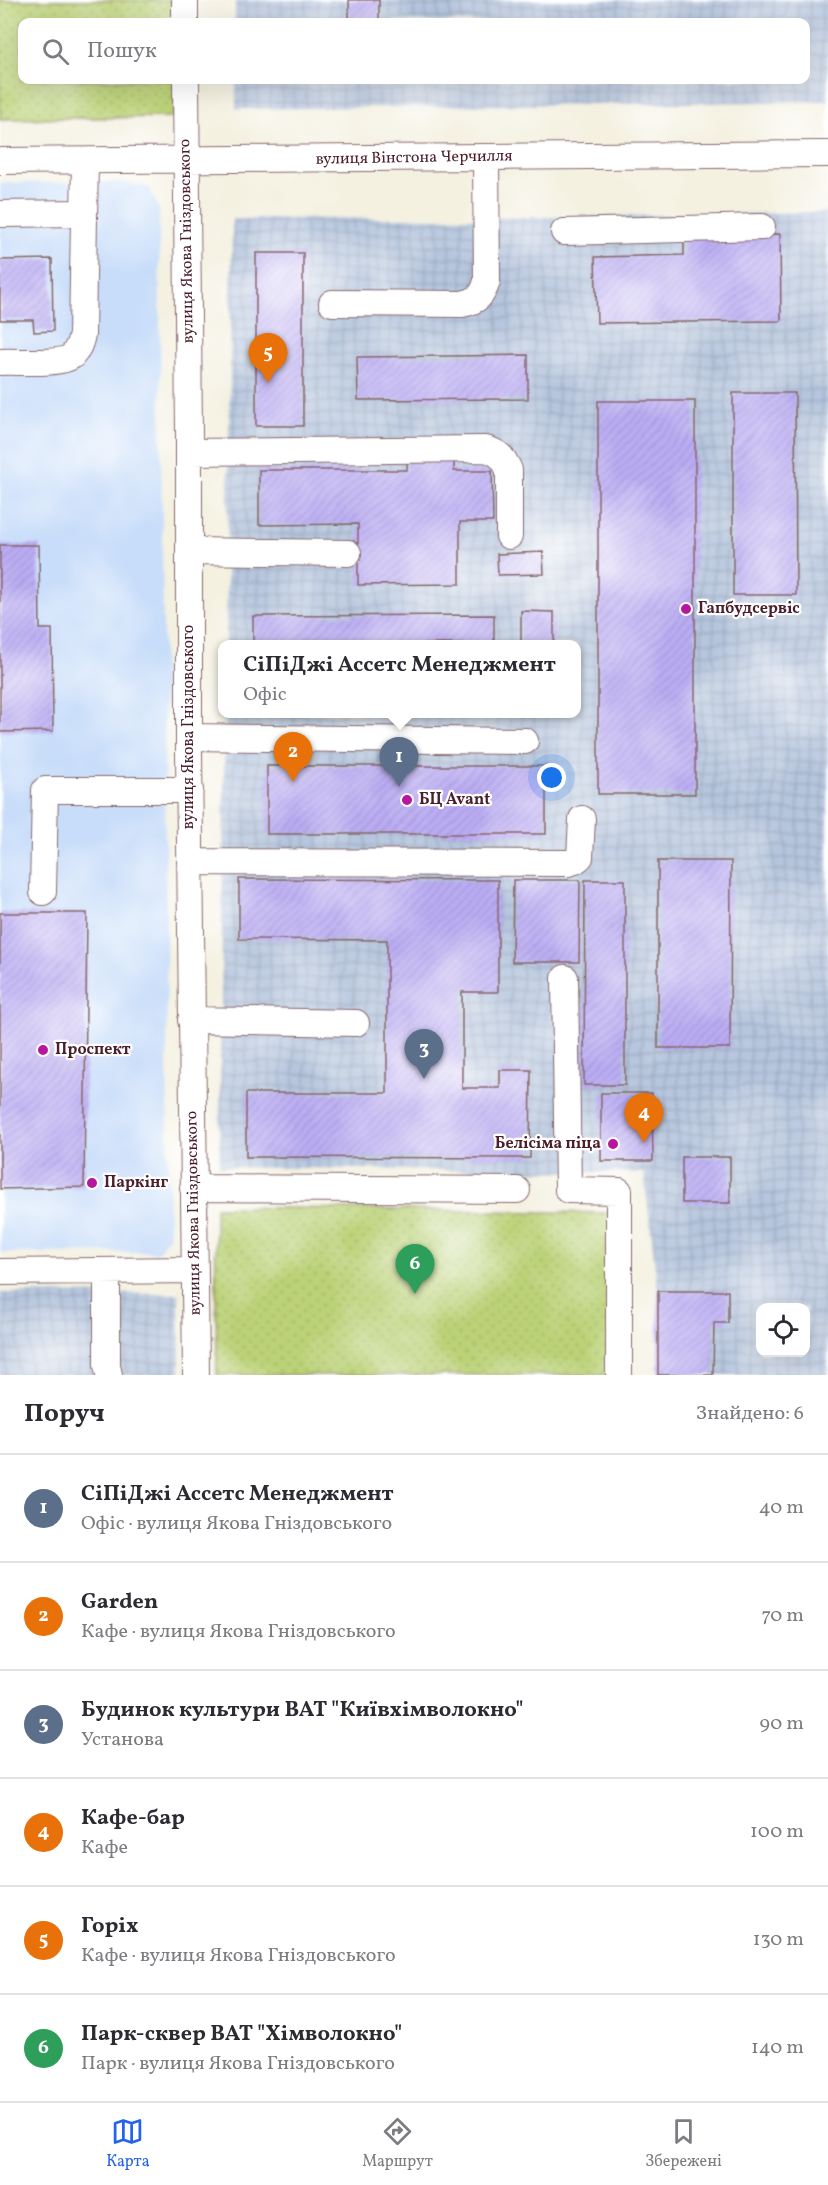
<!DOCTYPE html>
<html lang="uk">
<head>
<meta charset="utf-8">
<style>
  body { margin:0; font-family:Vollkorn,serif; background:#f7f7f7; color:#2b2b33 }
  .controls { position:absolute; right:18px; bottom:18px; display:grid; overflow:hidden; border-radius:12px; box-shadow:0 6px 24px #0002 }
  .controls button { width:54px; height:54px; display:grid; place-items:center; padding:0; border:0; border-bottom:2px solid #e1e1e2; background:#fff; color:#2b2b33; font:30px sans-serif }
  .you { position:absolute; left:552px; top:778px; width:21px; height:21px; margin:-15px; border:4px solid #fff; border-radius:50%; background:#1a73e8; box-shadow:0 0 0 9px #1a73e833 }
  .badge { display:grid; place-items:center; width:39px; height:39px; border-radius:50%; background:#2563eb; color:#fff; font-size:20px; font-weight:700 }
  .pin { position:absolute; translate:-50% -50px; filter:drop-shadow(0 2px 3px #0008) }
  .pin::after { content:''; position:absolute; top:32px; width:21px; height:18px; background:inherit; clip-path:polygon(0 0,100% 0,50% 100%) }
  .popup { position:absolute; left:218px; top:640px; width:363px; height:78px; box-sizing:border-box; display:grid; place-content:center; border-radius:12px; background:#fff; filter:drop-shadow(0 2px 4px #0005); font-size:20px; white-space:nowrap; color:#7c7c81 }
  .popup b { font-size:22px; color:#2b2b33 }
  .popup::after { content:''; position:absolute; left:50%; top:100%; margin-left:-12px; border:12px solid transparent; border-top-color:#fff }
  .list { margin:0; padding:0; list-style:none }
  h2 { display:flex; justify-content:space-between; align-items:center; height:78px; margin:0; padding:0 24px; font-size:26px }
  h2 small { font-size:20px; font-weight:400; color:#7c7c81 }
  .list li { display:grid; grid-template-columns:39px 1fr auto; gap:18px; align-items:center; box-sizing:border-box; height:108px; padding:0 24px; border-top:2px solid #e1e1e2 }
  .list b { display:block; font-size:22px; white-space:nowrap }
  .list p { margin:0; font-size:20px; white-space:nowrap; color:#7c7c81 }
  .list em { font-size:20px; font-style:normal; color:#7c7c81 }
  .icon { flex:none; width:33px; height:33px; fill:none; stroke:currentColor; stroke-width:2; stroke-linecap:round; stroke-linejoin:round }
  .map { position:relative; flex:none; width:828px; height:1375px; overflow:hidden }
  .search { position:absolute; background:#fff; box-shadow:0 6px 24px #0002; left:18px; right:18px; top:18px; height:66px; display:flex; align-items:center; gap:15px; box-sizing:border-box; padding:0 21px; border-radius:12px; color:#7c7c81; font-size:22px }
  .sheet { height:726px; background:#fff }
  nav { display:flex; justify-content:space-around; align-items:center; box-sizing:border-box; height:84px; border-top:2px solid #e1e1e2; background:#fff; font-size:16px; color:#7c7c81 }
  nav a { display:grid; justify-items:center; gap:3px }
  nav .on { color:#2563eb }
  .map>svg:first-child { display:block }
  .built { fill:#c8ddf9 }
  .industrial { fill:url(#industrial-grid); fill-rule:evenodd }
  .park { fill:url(#park-dots); stroke:#827851; stroke-width:1.5 }
  .building { fill:url(#building-hatch) }
  .lines { fill:none; stroke-linecap:round; stroke-linejoin:round }
  .minor-casing { stroke:#86686b; stroke-width:28 }
  .minor { stroke:#fff; stroke-width:26 }
  .poi-dot { fill:#b5179e; stroke:#fff; stroke-width:2 }
  .labels { text-anchor:middle; dominant-baseline:central; stroke-width:4.5; stroke-linejoin:round; paint-order:stroke }
  .street-label { font-size:16px; fill:#4a1f2b; stroke:#fff }
  .poi-label { font-size:16px; font-weight:bold; fill:#4a1f2b; stroke:#fff; text-anchor:start }
</style>
</head>
<body>
<div class="map">
<svg width="828" height="1375" viewBox="0 0 828 1375">
  <defs>
    <pattern id="industrial-grid" width="8" height="8" patternUnits="userSpaceOnUse" patternTransform="scale(1.5)"><rect width="8" height="8" fill="#b6c6de"/><path d="M0 4h8M4 0v8" fill="none" stroke="#9eaabf"/></pattern>
    <pattern id="park-dots" width="8" height="8" patternUnits="userSpaceOnUse" patternTransform="scale(1.5)"><rect width="8" height="8" fill="#bbd277"/><path d="M2 2h.1M6 6h.1" fill="none" stroke="#a2b467" stroke-width="1.8" stroke-linecap="round"/></pattern>
    <pattern id="building-hatch" width="6" height="6" patternUnits="userSpaceOnUse" patternTransform="scale(1.5)"><rect width="6" height="6" fill="#bbadf4"/><path d="M-1 1l2-2M0 6l6-6M5 7l2-2" fill="none" stroke="#a294d1"/></pattern>
  </defs>
  <rect width="100%" height="100%" fill="#fff"/>
  <filter id="ink" filterUnits="userSpaceOnUse"><feTurbulence type="fractalNoise" baseFrequency=".0167" numOctaves="2"/><feDisplacementMap in="SourceGraphic" scale="12" xChannelSelector="R" yChannelSelector="G"/><feConvolveMatrix kernelMatrix="1 2 1 2 8 2 1 2 1" color-interpolation-filters="sRGB"/></filter>
  <filter id="wash" filterUnits="userSpaceOnUse"><feTurbulence type="fractalNoise" baseFrequency=".008" numOctaves="4" result="noise"/><feDisplacementMap in="SourceGraphic" scale="24" xChannelSelector="R" yChannelSelector="G"/><feGaussianBlur stdDeviation="1.35" result="paint"/><feColorMatrix in="noise" values="0 0 0 0 0 0 0 0 0 0 0 0 0 0 0 0 0 1.4 0 .05"/><feComposite in="paint" operator="in"/></filter>
  <g filter="url(#wash)">
    <rect width="100%" height="100%" fill="#f4f1e1"/>
    <!-- built -->
    <path class="built" d="M122 182 149 187 159 209 169 1235 158 1252 0 1253V183Z"/>
    <!-- industrial -->
    <path class="industrial" d="M235 0H828V101L236 109V80H806V22H235Z
      M828 212V1375H658V1291L644 1173 219 1167 225 714H576V644H226L232 219 564 217ZM760 1308H806V1352H760Z
      M0 1293 179 1294 180 1375H0Z"/>
    <!-- park -->
    <path class="park" d="M0 0H175V22H22V80H175V117L0 119Z
      M215 1207 614 1213 613 1375H217Z"/>
    <g id="blocks">
      <!-- building -->
      <path class="building" d="M349 0H379V22H349Z
        M780 234 781 321 597 323 595 257 684 255V236Z
        M256 253H303V426H256Z
        M52 259 53 331 34 332 33 320H0V260Z
        M528 355V399L358 400 357 357Z
        M733 393H795L796 595H733Z
        M598 401H695V794H598Z
        M454 457V471H492L493 522H460V584L358 585V524L259 525V470H407V458Z
        M0 545H39L40 629H52L53 731 0 732Z
        M543 552 544 574 498 575 497 554Z
        M521 611 554 612V644H521Z
        M494 615V644H253V616Z
        M267 766H546V834H267Z
        M658 861H731L730 1048H658Z
        M239 879 498 880V992H462V1088H500V1070H531L530 1158 246 1157V1093H387V940L239 939Z
        M513 880H580L579 962H512Z
        M585 880H625V1085H584Z
        M0 913H87L84 1187 0 1189Z
        M601 1093H652L653 1161H601Z
        M682 1157H730V1203H682Z
        M658 1291H728V1323H714L713 1375H658Z"/>
    </g>
  </g>
  <g filter="url(#ink)">
    <use href="#blocks" fill-opacity="0" stroke="#86686b" stroke-width="1.5"/>
    <g class="lines">
      <defs>
        <path id="minor" d="M185 0V22
          M186 80 189 435V753L196 1375
          M0 161 828 154
          M0 214 84 213
          M564 232 762 227
          M332 303 462 304C477 301 483 296 487 281L486 157
          M0 362C16 361 61 365 72 356 78 350 80 343 82 335L85 161
          M189 452 485 449C498 452 503 457 509 470V536
          M189 551 348 553
          M189 737 525 741
          M190 862 569 863 575 861 580 857 582 819
          M43 892 45 790H190
          M565 978 568 1190 619 1191V1375
          M191 1020 356 1023
          M193 1188 517 1190
          M107 1271V1365L109 1375
          M0 1272 195 1270"/>
      </defs>
      <!-- minor casing -->
      <use href="#minor" class="minor-casing"/>
      <!-- minor -->
      <use href="#minor" class="minor"/>
    </g>
  </g>
  <!-- markers -->
  <g class="poi-dot">
    <circle cx="686" cy="609" r="6"/>
    <circle cx="407" cy="800" r="6"/>
    <circle cx="43" cy="1050" r="6"/>
    <circle cx="613" cy="1144" r="6"/>
    <circle cx="92" cy="1183" r="6"/>
  </g>
  <g class="labels">
    <!-- street labels -->
    <g class="street-label">
      <text transform="translate(414 158) rotate(-1)">вулиця Вінстона Черчилля</text>
      <text transform="translate(187 241) rotate(-91)">вулиця Якова Гніздовського</text>
      <text transform="translate(189 727) rotate(-90)">вулиця Якова Гніздовського</text>
      <text transform="translate(194 1213) rotate(-91)">вулиця Якова Гніздовського</text>
    </g>
    <!-- poi labels -->
    <g class="poi-label">
      <text x="698" y="609">Гапбудсервіс</text>
      <text x="419" y="800">БЦ Avant</text>
      <text x="55" y="1050">Проспект</text>
      <text x="601" y="1144" text-anchor="end">Белісіма піца</text>
      <text x="104" y="1183">Паркінг</text>
    </g>
  </g>
</svg>
<div class="controls">
<button><svg class="icon" aria-label="locate" viewBox="0 0 24 24"><circle cx="12" cy="12" r="6"/><path d="M12 2v4M12 18v4M2 12h4M18 12h4"/></svg></button>
</div>
<div class="you"></div>
<div class="pin badge" style="left:399px;top:787px;background:#5c6f8a">1</div>
<div class="popup"><b>СіПіДжі Ассетс Менеджмент</b>Офіс</div>
<div class="pin badge" style="left:293px;top:782px;background:#e8710a">2</div>
<div class="pin badge" style="left:424px;top:1079px;background:#5c6f8a">3</div>
<div class="pin badge" style="left:644px;top:1143px;background:#e8710a">4</div>
<div class="pin badge" style="left:268px;top:383px;background:#e8710a">5</div>
<div class="pin badge" style="left:415px;top:1294px;background:#2e9e5b">6</div>
<div class="search"><svg class="icon" aria-label="search" viewBox="0 0 24 24"><circle cx="10" cy="10" r="6"/><path d="M15 15l6 6"/></svg>Пошук</div>
</div>
<section class="sheet">
<h2>Поруч<small>Знайдено: 6</small></h2>
<ul class="list">
<li><span class="badge" style="background:#5c6f8a">1</span><div><b>СіПіДжі Ассетс Менеджмент</b><p>Офіс · вулиця Якова Гніздовського</p></div><em>40 m</em></li>
<li><span class="badge" style="background:#e8710a">2</span><div><b>Garden</b><p>Кафе · вулиця Якова Гніздовського</p></div><em>70 m</em></li>
<li><span class="badge" style="background:#5c6f8a">3</span><div><b>Будинок культури ВАТ &quot;Київхімволокно&quot;</b><p>Установа</p></div><em>90 m</em></li>
<li><span class="badge" style="background:#e8710a">4</span><div><b>Кафе-бар</b><p>Кафе</p></div><em>100 m</em></li>
<li><span class="badge" style="background:#e8710a">5</span><div><b>Горіх</b><p>Кафе · вулиця Якова Гніздовського</p></div><em>130 m</em></li>
<li><span class="badge" style="background:#2e9e5b">6</span><div><b>Парк-сквер ВАТ &quot;Хімволокно&quot;</b><p>Парк · вулиця Якова Гніздовського</p></div><em>140 m</em></li>
</ul>
</section>
<nav>
<a class="on"><svg class="icon" aria-label="map" viewBox="0 0 24 24"><path d="M3 6l6-2 6 2 6-2v14l-6 2-6-2-6 2zM9 4v14M15 6v14"/></svg>Карта</a>
<a><svg class="icon" aria-label="directions" viewBox="0 0 24 24"><path d="M12 3l9 9-9 9-9-9zM9 14v-3h6M13 9l2 2-2 2"/></svg>Маршрут</a>
<a><svg class="icon" aria-label="saved" viewBox="0 0 24 24"><path d="M7 4h10v16l-5-4-5 4z"/></svg>Збережені</a>
</nav>
</body>
</html>
